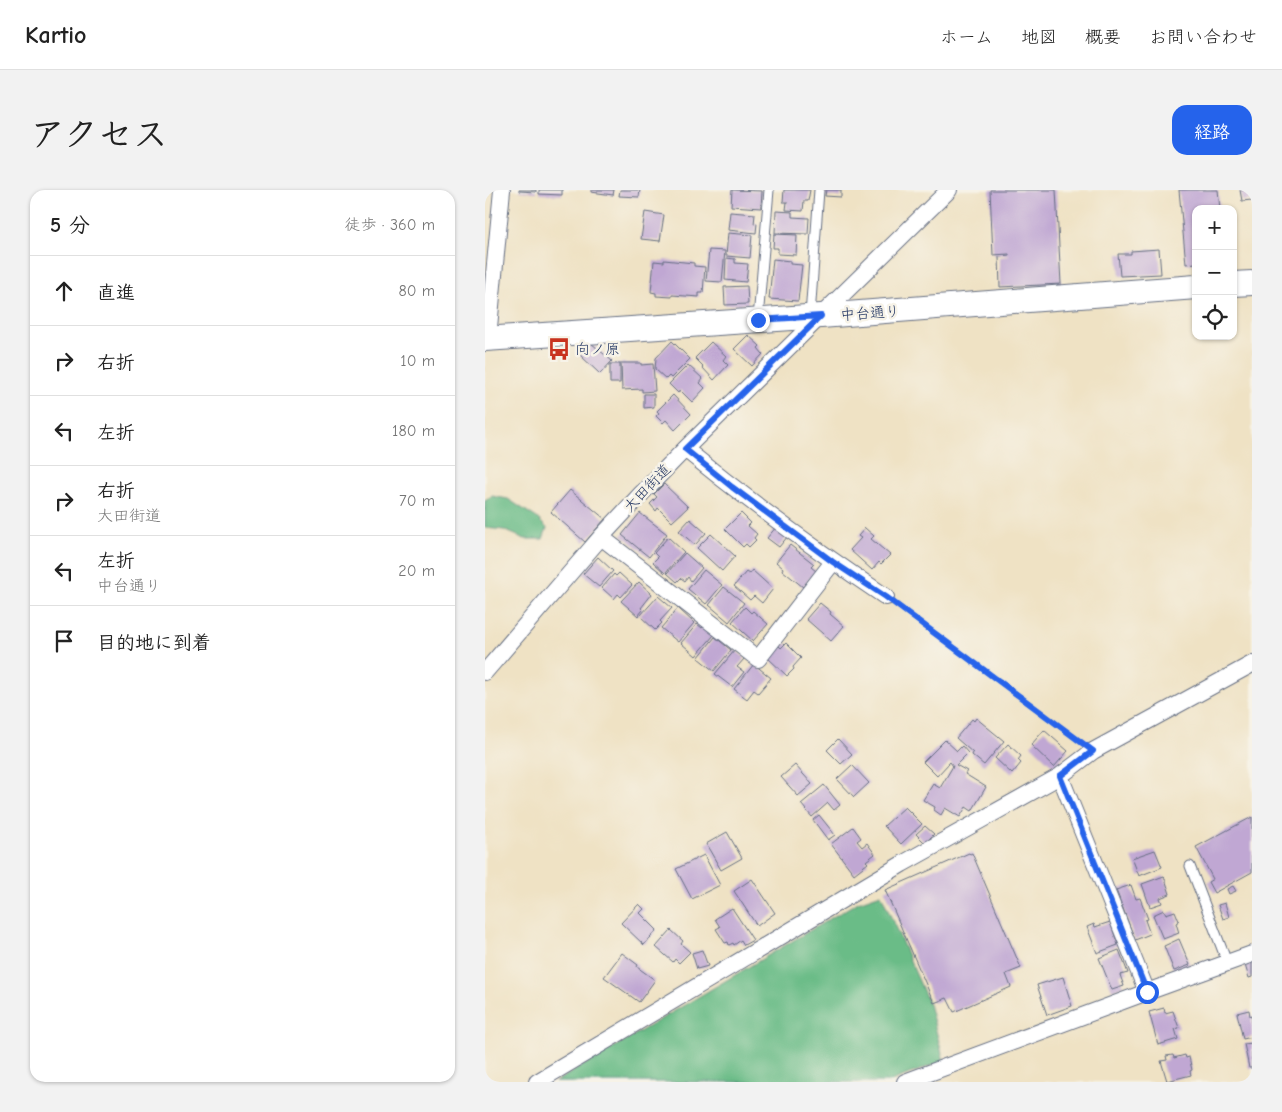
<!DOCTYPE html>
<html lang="ja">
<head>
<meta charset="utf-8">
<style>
  body { margin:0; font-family:"Comic Neue","Klee One",sans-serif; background:#f2f2f2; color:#222 }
  .controls { position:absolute; right:15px; top:15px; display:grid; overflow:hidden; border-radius:10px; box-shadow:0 1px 4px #0004 }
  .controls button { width:45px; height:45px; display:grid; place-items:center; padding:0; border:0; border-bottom:1px solid #e0e0e0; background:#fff; color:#222; font:25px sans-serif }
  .stop { position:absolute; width:15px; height:15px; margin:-11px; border:4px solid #2563eb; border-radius:50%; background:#fff }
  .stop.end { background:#2563eb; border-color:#fff; box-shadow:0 1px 5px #0008 }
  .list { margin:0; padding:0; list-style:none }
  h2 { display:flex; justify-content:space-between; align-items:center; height:65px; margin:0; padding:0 20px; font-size:21px }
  h2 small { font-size:16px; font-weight:400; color:#767676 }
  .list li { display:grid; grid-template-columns:32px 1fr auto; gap:15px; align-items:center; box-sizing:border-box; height:70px; padding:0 20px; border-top:1px solid #e0e0e0 }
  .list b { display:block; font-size:19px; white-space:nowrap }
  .list p { margin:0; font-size:16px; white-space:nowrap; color:#767676 }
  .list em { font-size:16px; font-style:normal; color:#767676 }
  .icon { flex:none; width:28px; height:28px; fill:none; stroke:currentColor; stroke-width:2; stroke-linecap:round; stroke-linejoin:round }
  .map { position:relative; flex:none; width:767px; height:892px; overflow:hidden; border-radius:15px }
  header { display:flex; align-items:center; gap:30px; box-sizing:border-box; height:70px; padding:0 25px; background:#fff; border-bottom:1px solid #e0e0e0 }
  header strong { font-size:24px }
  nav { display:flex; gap:28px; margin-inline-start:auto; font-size:18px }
  .intro { display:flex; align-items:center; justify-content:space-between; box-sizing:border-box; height:120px; padding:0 30px }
  h1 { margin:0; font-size:35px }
  .button { padding:12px 22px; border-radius:15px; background:#2563eb; color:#fff; font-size:18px; font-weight:700 }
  main { display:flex; gap:30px; padding:0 30px }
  aside { flex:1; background:#fff; border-radius:15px; box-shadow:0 1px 4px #0004 }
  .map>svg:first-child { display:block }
  .forest { fill:#6abc87; stroke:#427672 }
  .building { fill:#c0a7d3 }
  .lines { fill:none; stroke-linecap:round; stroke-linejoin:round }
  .lane-casing { stroke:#656e82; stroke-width:11 }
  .street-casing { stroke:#656e82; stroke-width:18 }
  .secondary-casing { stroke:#656e82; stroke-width:26 }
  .path { stroke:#656e82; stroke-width:3; stroke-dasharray:1 4; stroke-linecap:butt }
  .lane { stroke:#fff; stroke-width:9 }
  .street { stroke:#fff; stroke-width:16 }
  .secondary { stroke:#fff; stroke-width:24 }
  .route { stroke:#2563eb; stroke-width:6 }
  .labels { text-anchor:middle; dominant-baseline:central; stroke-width:5; stroke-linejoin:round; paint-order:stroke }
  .street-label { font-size:15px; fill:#1b2f5e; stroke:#f7f3e8 }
  .poi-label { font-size:15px; fill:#1b2f5e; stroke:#f7f3e8; text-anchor:start }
</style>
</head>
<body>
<header>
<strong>Kartio</strong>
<nav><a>ホーム</a><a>地図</a><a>概要</a><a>お問い合わせ</a></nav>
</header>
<div class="intro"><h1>アクセス</h1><a class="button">経路</a></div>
<main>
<aside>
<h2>5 分<small>徒歩 · 360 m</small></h2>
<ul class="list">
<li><svg class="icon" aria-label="ahead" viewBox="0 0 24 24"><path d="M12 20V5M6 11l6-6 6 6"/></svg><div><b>直進</b></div><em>80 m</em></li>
<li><svg class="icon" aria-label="right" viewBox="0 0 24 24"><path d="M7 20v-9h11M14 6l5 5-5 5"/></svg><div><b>右折</b></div><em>10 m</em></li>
<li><svg class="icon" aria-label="left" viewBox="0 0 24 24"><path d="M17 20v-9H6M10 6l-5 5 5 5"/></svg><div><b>左折</b></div><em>180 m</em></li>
<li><svg class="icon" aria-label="right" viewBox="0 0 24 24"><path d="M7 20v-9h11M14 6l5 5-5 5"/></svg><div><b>右折</b><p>大田街道</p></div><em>70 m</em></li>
<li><svg class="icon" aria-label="left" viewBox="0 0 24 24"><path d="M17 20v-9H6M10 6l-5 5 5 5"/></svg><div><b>左折</b><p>中台通り</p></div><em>20 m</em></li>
<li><svg class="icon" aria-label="arrive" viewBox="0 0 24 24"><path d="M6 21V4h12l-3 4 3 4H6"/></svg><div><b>目的地に到着</b></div></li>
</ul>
</aside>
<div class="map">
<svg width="767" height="892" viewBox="0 0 767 892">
  <rect width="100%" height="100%" fill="#f7f3e8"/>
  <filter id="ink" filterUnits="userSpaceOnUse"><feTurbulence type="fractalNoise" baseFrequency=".02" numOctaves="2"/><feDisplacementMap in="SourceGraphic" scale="10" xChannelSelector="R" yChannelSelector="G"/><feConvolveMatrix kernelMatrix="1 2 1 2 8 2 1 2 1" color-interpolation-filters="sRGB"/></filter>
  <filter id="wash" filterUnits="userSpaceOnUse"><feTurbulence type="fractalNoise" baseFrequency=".0096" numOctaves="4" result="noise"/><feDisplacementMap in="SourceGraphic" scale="20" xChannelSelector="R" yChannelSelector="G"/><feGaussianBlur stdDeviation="1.12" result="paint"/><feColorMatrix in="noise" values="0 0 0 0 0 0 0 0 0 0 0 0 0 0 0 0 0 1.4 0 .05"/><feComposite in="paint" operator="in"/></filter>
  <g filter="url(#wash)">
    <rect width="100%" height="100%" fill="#efe2c4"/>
    <!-- forest -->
    <path class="forest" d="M7 306 23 309 52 328 62 338 58 349H40L19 340 0 338V311Z
      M396 704 444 814 459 871 403 892H70L373 712Z"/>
    <g id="blocks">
      <!-- building -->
      <path class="building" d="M34 0H51V2L34 1Z
        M54 0H77V5L54 4Z
        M106 0H129L128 5 106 2Z
        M135 0H155L154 7 134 6Z
        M247 0 277 1 276 18 246 16Z
        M299 0H325L323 11H319L318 21 301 20 302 12H298Z
        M341 0H356V7L340 6Z
        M505 0H571L576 94 515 97 514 67 524 66V64L508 65Z
        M694 0H733L735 19H711V73L701 74Z
        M755 0H767V10L757 11Z
        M291 21 307 22V27L324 28 323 44 290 43Z
        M160 22 179 25 175 51 156 49Z
        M245 22 270 24 269 34 272 33 271 43 243 40Z
        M243 43 267 45 265 68 241 66Z
        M289 44 312 45 311 65 293 64V58H288Z
        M674 59 676 84 635 86 633 64H646V61Z
        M224 60 240 61 237 92 221 91Z
        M241 68 250 69V73L263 74 261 92 240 90Z
        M288 69 305 71V74L317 75 313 111 284 109Z
        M179 70 209 73V76L220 77 218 103H214V107L187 105V107L171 106V103L166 102 169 71 179 72Z
        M262 96 263 114 240 115 239 97Z
        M263 145 275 156 273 158 278 164 267 176 249 159Z
        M187 151 205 169 186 188 184 186 181 189 170 179 171 168Z
        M226 152 241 166 238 170 243 175 229 190 217 177 218 176 210 168Z
        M106 153 127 171 115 184 95 165Z
        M136 173H156V175L168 174 170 201 157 202V199L137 200Z
        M125 174H135V193H125Z
        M203 175 218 189 215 193 220 198 207 212 195 200 193 203 184 194Z
        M159 204H169V217L159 218Z
        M188 205 206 224 190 240 181 230 178 233 171 226 174 223 172 221Z
        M179 294 203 317 187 332 173 318 171 321 165 314 172 307 169 304Z
        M85 300 120 329 100 352 66 322Z
        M155 323 182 344 164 367 137 345Z
        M256 323 266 333 263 336 272 344 269 348 271 350 264 357 261 354 258 357 240 339Z
        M205 329 221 343 210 355 194 341Z
        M292 336 303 346 294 357 282 348Z
        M380 338 389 346 386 349 405 365 396 374 394 372 387 380 365 360 376 348 373 346Z
        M226 344 250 366 237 381 212 358Z
        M183 347 199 362 180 383 168 372 173 367 169 363Z
        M305 355 329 374 326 377 331 381 318 397 297 380 298 378 291 372Z
        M200 363 217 378 206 391 203 387 200 391 196 388 192 392 182 383Z
        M113 367 128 381 114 397 98 384Z
        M219 380 237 395 221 414 203 399Z
        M267 380 288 399 277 413 269 406 265 410 249 396 261 382 264 384Z
        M134 383 147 395 136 407 133 404 129 409 117 398 129 384 131 386Z
        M154 392 167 404 156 418 158 420 153 426 136 411Z
        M239 397 259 413 244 432 224 415Z
        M173 406 187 418 175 431 177 433 170 440 155 426Z
        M335 413 346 422 345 424 359 436 346 451 321 429Z
        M260 417 266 423 268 421 283 434 268 451 247 432Z
        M193 418 209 433 193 452 176 438Z
        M212 434 217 438 219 436 229 445 211 466 196 453Z
        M230 447 246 460 229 481 213 468Z
        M301 453 316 468 308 477 309 479 302 486 282 467 293 455 296 458Z
        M250 460 260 468 252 477 259 482 247 497 230 484Z
        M269 474 286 488 273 503 269 500 262 509 249 499Z
        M491 528 519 551 499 575 487 565 488 563 471 548 487 529 489 531Z
        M559 540 583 561 569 577 546 555Z
        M353 549 367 564 356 574 342 560Z
        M460 550 472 561 477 556 483 563 471 575 482 581 480 584 501 597 487 621 481 617 475 627 460 618 456 625 449 620 450 617 438 610 448 594 455 598 468 576 465 572 452 586 438 572Z
        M523 554 536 566 533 570 536 573 527 584 510 568Z
        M310 575 327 594 313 606 296 587Z
        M367 575 384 593 369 607 352 589Z
        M339 595 355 615 349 620 343 613 327 627 316 614Z
        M420 617 437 634 416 654 399 636Z
        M334 625 350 645 343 650 328 630Z
        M767 627V682L729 703 723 692 728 689 711 657Z
        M440 636 449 644 440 653 431 644Z
        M368 637 376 648 372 651 377 657 382 653 390 664 381 671 383 673 369 684 346 654Z
        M242 642 257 668 236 680 221 654Z
        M670 660 677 677 654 686 647 668Z
        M484 663 485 664 487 663 536 778 521 784 526 797 469 822 462 808 449 813 400 700Z
        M219 665 235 695 207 709 191 679Z
        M679 686 685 704 675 708 677 713 665 717 657 694Z
        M267 689 290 723 272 736 249 701Z
        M646 695 651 709 655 708 663 729 660 730 665 744 650 750 631 700Z
        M748 696 751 701 744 704 742 699Z
        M740 713 744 727 738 729 733 715Z
        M154 714 159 719 155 723 172 740 159 755 136 733Z
        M247 718 268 750 259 755 256 750 249 755 248 753 244 755 243 752 240 753 231 739 235 737 230 729Z
        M679 720 681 724 690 721 694 731 691 733 694 743 678 749 668 725Z
        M625 732 633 755 612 763 602 737 609 734 610 737Z
        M186 740 198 751 196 754 205 762 194 773 190 769 188 772 171 757Z
        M694 749 705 775 689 781 679 756Z
        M217 760 223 776 212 779 207 763Z
        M634 760 643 783 635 785 639 796 627 800 614 768Z
        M137 763 153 775 152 777 170 790 154 812 119 787Z
        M767 773V787L764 788 760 775Z
        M578 787 587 816 562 825 552 795Z
        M679 818 680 823 688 821 694 838 690 839 693 849 673 855 664 822Z
        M764 820 765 826 767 825V847L758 849 752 823Z
        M767 853V878H764L759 854Z
        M688 865 689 868 700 865 701 868 704 867 707 880 705 881 706 885 682 891 676 871 682 870 681 866Z"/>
    </g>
  </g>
  <g filter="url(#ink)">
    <use href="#blocks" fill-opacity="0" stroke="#656e82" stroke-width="1"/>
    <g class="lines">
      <defs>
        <path id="lane" d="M325 126 334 0
          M273 129 284 0
          M705 676 742 772"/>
        <path id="street" d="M3 148 17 0
          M200 259C265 312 332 361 401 407
          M116 347 273 469 348 372
          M0 482 116 347 157 303 200 259 464 0
          M575 586 662 802
          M52 892 417 674 575 586 608 561 767 474
          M420 892 662 802 767 764"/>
        <path id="secondary" d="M748 94 767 93
          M0 149 336 126 711 97"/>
      </defs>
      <!-- lane casing -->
      <use href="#lane" class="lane-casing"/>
      <!-- street casing -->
      <use href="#street" class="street-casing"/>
      <!-- secondary casing -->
      <use href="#secondary" class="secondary-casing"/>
      <!-- path -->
      <path class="path" d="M414 417 594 550"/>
      <!-- lane -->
      <use href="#lane" class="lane"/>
      <!-- street -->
      <use href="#street" class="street"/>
      <!-- secondary -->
      <use href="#secondary" class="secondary"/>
    </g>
  </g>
  <g class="lines" filter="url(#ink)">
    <!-- route -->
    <path class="route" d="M273 130 336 126 200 259 247 297 348 372 401 407 608 561 575 586 662 802"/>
  </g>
  <!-- icons -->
  <defs>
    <symbol id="bus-bare" viewBox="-9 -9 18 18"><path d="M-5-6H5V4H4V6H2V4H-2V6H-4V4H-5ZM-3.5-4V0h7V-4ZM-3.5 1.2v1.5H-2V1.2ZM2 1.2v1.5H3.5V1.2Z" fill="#c8321e" stroke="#f7f3e8" stroke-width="2.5" paint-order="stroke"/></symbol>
  </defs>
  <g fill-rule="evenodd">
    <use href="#bus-bare" x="58" y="143" width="32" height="32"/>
  </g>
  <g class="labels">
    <!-- street labels -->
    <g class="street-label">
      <text transform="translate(385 123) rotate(-4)">中台通り</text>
      <text transform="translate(162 298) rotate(-46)">大田街道</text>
    </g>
    <!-- poi labels -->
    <g class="poi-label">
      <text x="90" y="159">向ノ原</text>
    </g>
  </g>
</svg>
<div class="controls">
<button>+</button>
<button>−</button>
<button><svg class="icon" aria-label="locate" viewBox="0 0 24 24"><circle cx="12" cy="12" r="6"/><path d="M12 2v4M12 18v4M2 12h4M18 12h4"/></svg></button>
</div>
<div class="stop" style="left:662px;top:802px"></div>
<div class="stop end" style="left:273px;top:130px"></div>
</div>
</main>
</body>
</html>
